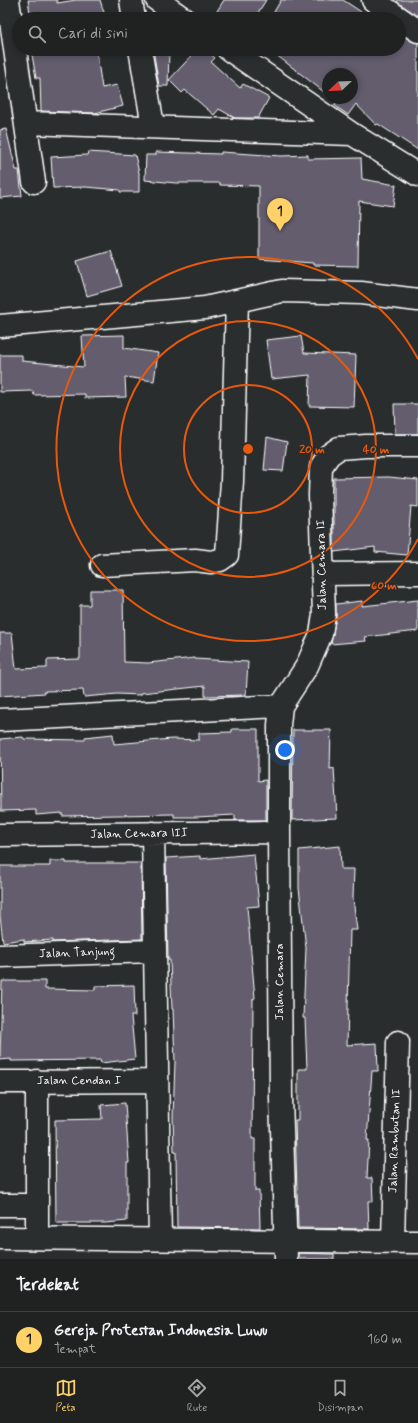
<!DOCTYPE html>
<html lang="id">
<head>
<meta charset="utf-8">
<style>
  body { margin:0; font-family:Mynerve,sans-serif; background:#2d2f2f; color:#f1f3f6 }
  .compass { position:absolute; left:322px; top:68px; width:36px; height:36px; border-radius:50%; background:#202222; box-shadow:0 2px 6px #0003; rotate:247deg }
  .you { position:absolute; left:285px; top:750px; width:14px; height:14px; margin:-10px; border:3px solid #fff; border-radius:50%; background:#1a73e8; box-shadow:0 0 0 6px #1a73e833 }
  .badge { display:grid; place-items:center; width:26px; height:26px; border-radius:50%; background:#ffd166; color:#111; font-size:13px; font-weight:700 }
  .pin { position:absolute; translate:-50% -33px; filter:drop-shadow(0 1px 2px #0008) }
  .pin::after { content:''; position:absolute; top:21px; width:14px; height:12px; background:inherit; clip-path:polygon(0 0,100% 0,50% 100%) }
  .list { margin:0; padding:0; list-style:none }
  h2 { display:flex; justify-content:space-between; align-items:center; height:52px; margin:0; padding:0 16px; font-size:17px }
  h2 small { font-size:13px; font-weight:400; color:#a2a4a5 }
  .list li { display:grid; grid-template-columns:26px 1fr auto; gap:12px; align-items:center; box-sizing:border-box; height:56px; padding:0 16px; border-top:1px solid #3d3f40 }
  .list b { display:block; font-size:15px; white-space:nowrap }
  .list p { margin:0; font-size:13px; white-space:nowrap; color:#a2a4a5 }
  .list em { font-size:13px; font-style:normal; color:#a2a4a5 }
  .icon { flex:none; width:22px; height:22px; fill:none; stroke:currentColor; stroke-width:2; stroke-linecap:round; stroke-linejoin:round }
  .map { position:relative; flex:none; width:418px; height:1259px; overflow:hidden }
  .search { position:absolute; background:#202222; box-shadow:0 2px 6px #0003; left:12px; right:12px; top:12px; height:44px; display:flex; align-items:center; gap:10px; box-sizing:border-box; padding:0 14px; border-radius:22px; color:#a2a4a5; font-size:15px }
  .sheet { height:108px; background:#202222 }
  nav { display:flex; justify-content:space-around; align-items:center; box-sizing:border-box; height:56px; border-top:1px solid #3d3f40; background:#202222; font-size:11px; color:#a2a4a5 }
  nav a { display:grid; justify-items:center; gap:2px }
  nav .on { color:#ffd166 }
  .map>svg:first-child { display:block }
  .building { fill:#635d6e; stroke:#fff }
  .lines { fill:none; stroke-linecap:round; stroke-linejoin:round }
  .minor-casing { stroke:#fff; stroke-width:25 }
  .minor { stroke:#2a2d2e; stroke-width:22 }
  .ring { fill:none; stroke:#e8590c; stroke-width:2 }
  .labels { text-anchor:middle; dominant-baseline:central; stroke-width:3; stroke-linejoin:round; paint-order:stroke }
  .street-label { font-size:12px; fill:#fff; stroke:#2a2d2e }
  .centre { fill:#e8590c; stroke:#2a2d2e; stroke-width:2 }
  .ring-label { font-size:12px; text-anchor:middle; font-weight:bold; fill:#e8590c; stroke:#2a2d2e; stroke-width:3; stroke-linejoin:round; paint-order:stroke }
</style>
</head>
<body>
<div class="map">
<svg width="418" height="1259" viewBox="0 0 418 1259">
  <rect width="100%" height="100%" fill="#2a2d2e"/>
  <filter id="ink" filterUnits="userSpaceOnUse"><feTurbulence type="fractalNoise" baseFrequency=".025" numOctaves="2"/><feDisplacementMap in="SourceGraphic" scale="8" xChannelSelector="R" yChannelSelector="G"/><feConvolveMatrix kernelMatrix="1 2 1 2 8 2 1 2 1" color-interpolation-filters="sRGB"/></filter>
  <g filter="url(#ink)">
    <!-- building -->
    <path class="building" d="M28 0H57V3L76 0H100L106 19H31Z
      M224 0H266L254 19H212Z
      M281 0H343L372 19H284L274 12Z
      M398 0H418V16L397 2Z
      M399 33 411 41 418 43V150L378 124 376 125 356 104 348 115 334 105 337 102 332 98H352V74H328V95L275 54 279 49H399Z
      M31 49H96L102 88 117 85 123 106 95 113 41 111 40 78H36Z
      M153 49H169L168 86H159Z
      M198 49H205L215 58 211 62 240 88 243 84 269 98 258 118H235L219 109 214 115 185 90 182 93 169 80Z
      M6 129 16 170H19L22 196 0 198V130Z
      M88 152 135 155 139 173V192H120V190L86 187 53 188 51 157 87 155Z
      M156 152 221 154V152L281 156 308 155V159L361 158 362 179 396 185 393 206 359 201 358 266 313 265V263L259 259V186L220 185V183H176L145 180 146 155H156Z
      M111 251 122 286 87 296 77 261Z
      M124 335V348L158 353 154 381 125 377 126 397 85 398V394L34 395 33 391 0 392V355H22V361L84 367 82 336Z
      M301 336 304 353 356 355 354 407 309 406 310 375 271 379 266 340Z
      M394 404H418V434H395Z
      M267 437 287 442 283 471 264 470Z
      M389 477 418 480V507L411 506 407 555 375 552V547L334 552V478Z
      M90 590H123L124 662 148 663 195 658V659L248 662 246 695 205 696V686L141 693V695L117 694 84 697 83 690 45 691V693L0 696V633H12L16 669 47 668V660L80 659V605H90Z
      M418 600V631L365 637 366 641 331 644 336 616V604L362 601V606Z
      M232 729H258V781L266 780V820H235V815L196 817H174V814L62 816V813L36 815V810L1 811 0 739 23 737 24 739 85 740V737L113 734 114 744 172 739 199 740V733L232 732Z
      M293 730H331L330 769 334 768 337 818 292 820Z
      M340 846 341 869H354L353 898 357 930H350L347 1045 377 1043 378 1071H372L367 1140H369L367 1178H372L373 1201H368L369 1229 298 1228 295 1120H298V1069H307L305 1018H303L306 948 299 888V850Z
      M254 854 259 906 247 907 255 998 253 999 252 1139H255V1191H259L260 1228 177 1227 176 1152H174L173 1117 175 1062 173 1009H172L170 960H168L166 858 200 856V859Z
      M50 861H66V863H141L142 939 53 942V940L24 942V939L3 942 0 916V866H50Z
      M2 981H45V989L95 990V986L134 985 135 1016H131L135 1059 101 1063 100 1060 11 1061V1059L0 1060Z
      M125 1103 129 1163H127V1221L105 1223H56L55 1120 102 1119 101 1105Z
      M299 1253 334 1254V1259H299Z"/>
    <g class="lines">
      <defs>
        <path id="minor" d="M8 0 34 182
          M131 0 134 19
          M157 0 184 19
          M373 0 418 31
          M140 49 153 126
          M228 49 352 134 418 175
          M27 123 352 134
          M0 326 205 308 282 291 361 293 418 300
          M102 565 195 560 211 562 220 560 227 555 232 481 237 301
          M323 574 418 573
          M0 720 281 706
          M153 833 160 1239
          M0 835 279 832
          M0 956 155 951
          M0 1082 157 1081
          M0 1205H36
          M37 1237V1081
          M0 1238 418 1242
          M393 1241 398 1042
          M286 1259 281 1097 279 832V725L281 706 307 666 321 634 324 614 320 495 321 467 329 455 339 448 366 446H418"/>
      </defs>
      <!-- minor casing -->
      <use href="#minor" class="minor-casing"/>
      <!-- minor -->
      <use href="#minor" class="minor"/>
    </g>
  </g>
  <!-- distance rings -->
  <g class="ring">
    <circle cx="248" cy="449" r="64"/>
    <circle cx="248" cy="449" r="128"/>
    <path d="M418 539A192 192 0 1 1 418 359"/>
  </g>
  <g class="labels">
    <!-- street labels -->
    <g class="street-label">
      <text transform="translate(322 565) rotate(-91)">Jalan Cemara II</text>
      <text transform="translate(139 834) rotate(-1)">Jalan Cemara III</text>
      <text transform="translate(77 953) rotate(-2)">Jalan Tanjung</text>
      <text transform="translate(280 982) rotate(-90)">Jalan Cemara</text>
      <text x="79" y="1081">Jalan Cendan I</text>
      <text transform="translate(395 1141) rotate(-88)">Jalan Rambutan II</text>
    </g>
  </g>
  <circle cx="248" cy="449" r="6" class="centre"/>
  <g class="ring-label">
    <text x="312" y="453">20 m</text>
    <text x="376" y="453">40 m</text>
    <text x="384" y="589">60 m</text>
  </g>
</svg>
<svg class="compass" viewBox="-18 -18 36 36"><path d="M0-13l5 13h-10z" fill="#e53935"/><path d="M0 13l5-13h-10z" fill="#a2a4a5"/></svg>
<div class="you"></div>
<div class="pin badge" style="left:280px;top:231px">1</div>
<div class="search"><svg class="icon" aria-label="search" viewBox="0 0 24 24"><circle cx="10" cy="10" r="6"/><path d="M15 15l6 6"/></svg>Cari di sini</div>
</div>
<section class="sheet">
<h2>Terdekat<small></small></h2>
<ul class="list">
<li><span class="badge">1</span><div><b>Gereja Protestan Indonesia Luwu</b><p>Tempat</p></div><em>160 m</em></li>
</ul>
</section>
<nav>
<a class="on"><svg class="icon" aria-label="map" viewBox="0 0 24 24"><path d="M3 6l6-2 6 2 6-2v14l-6 2-6-2-6 2zM9 4v14M15 6v14"/></svg>Peta</a>
<a><svg class="icon" aria-label="directions" viewBox="0 0 24 24"><path d="M12 3l9 9-9 9-9-9zM9 14v-3h6M13 9l2 2-2 2"/></svg>Rute</a>
<a><svg class="icon" aria-label="saved" viewBox="0 0 24 24"><path d="M7 4h10v16l-5-4-5 4z"/></svg>Disimpan</a>
</nav>
</body>
</html>
